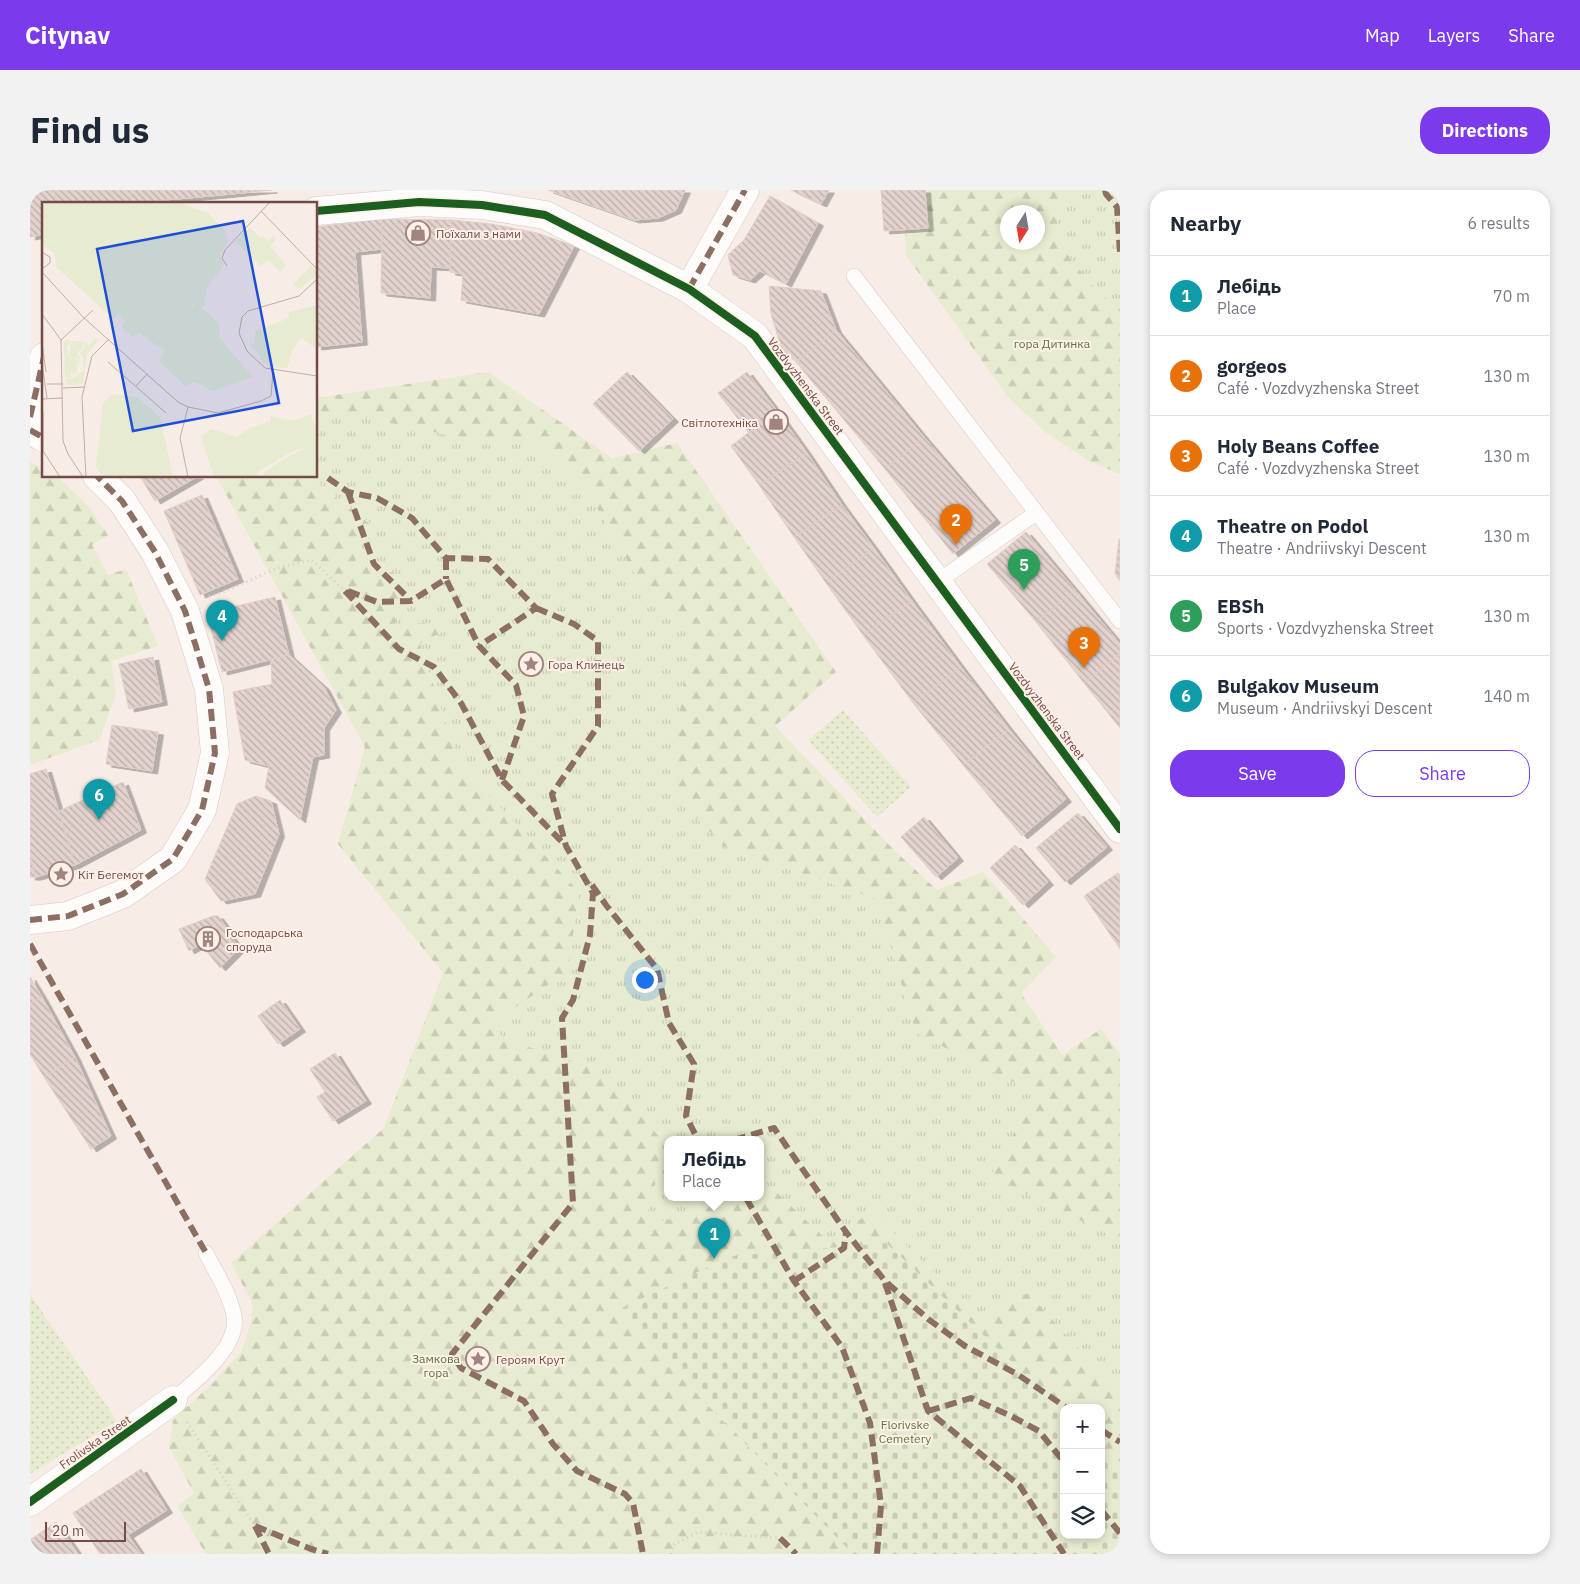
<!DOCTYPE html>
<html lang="en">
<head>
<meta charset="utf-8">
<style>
  body { margin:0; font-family:"IBM Plex Sans",sans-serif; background:#f2f2f3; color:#1f2937 }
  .controls { position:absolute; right:15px; bottom:15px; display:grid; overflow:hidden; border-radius:10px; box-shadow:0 2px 8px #0003 }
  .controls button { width:45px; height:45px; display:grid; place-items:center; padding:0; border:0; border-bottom:1px solid #e0e1e3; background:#fff; color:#1f2937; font:25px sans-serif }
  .compass { position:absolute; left:970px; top:15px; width:45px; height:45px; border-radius:50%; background:#fff; box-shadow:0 2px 8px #0003; rotate:191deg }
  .scale { position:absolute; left:15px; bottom:12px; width:81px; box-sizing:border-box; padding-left:5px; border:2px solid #744c47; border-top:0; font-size:14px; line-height:18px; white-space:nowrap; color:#744c47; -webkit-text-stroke:4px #fff0e7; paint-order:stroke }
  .you { position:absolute; left:614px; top:789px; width:18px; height:18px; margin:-12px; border:4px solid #fff; border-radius:50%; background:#1a73e8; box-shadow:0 0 0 8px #1a73e833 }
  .badge { display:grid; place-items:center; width:32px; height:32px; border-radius:50%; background:#7c3aed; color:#fff; font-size:16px; font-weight:700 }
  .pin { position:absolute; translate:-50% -41px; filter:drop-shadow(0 1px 2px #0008) }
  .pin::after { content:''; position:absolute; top:26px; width:18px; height:15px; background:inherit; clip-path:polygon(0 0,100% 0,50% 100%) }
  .popup { position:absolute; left:634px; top:946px; width:100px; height:65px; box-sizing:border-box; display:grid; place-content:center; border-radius:10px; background:#fff; filter:drop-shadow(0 1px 4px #0005); font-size:16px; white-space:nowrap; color:#747a83 }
  .popup b { font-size:19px; color:#1f2937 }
  .popup::after { content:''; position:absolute; left:50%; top:100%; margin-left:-10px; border:10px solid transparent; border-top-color:#fff }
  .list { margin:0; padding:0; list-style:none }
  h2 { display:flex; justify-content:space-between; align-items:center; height:65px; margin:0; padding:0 20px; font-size:21px }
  h2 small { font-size:16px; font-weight:400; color:#747a83 }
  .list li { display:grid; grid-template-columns:32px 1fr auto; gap:15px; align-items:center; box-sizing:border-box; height:80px; padding:0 20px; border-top:1px solid #e0e1e3 }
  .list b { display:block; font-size:19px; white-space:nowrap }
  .list p { margin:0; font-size:16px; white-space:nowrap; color:#747a83 }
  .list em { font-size:16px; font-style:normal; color:#747a83 }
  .actions { display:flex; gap:10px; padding:15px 20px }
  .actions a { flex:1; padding:11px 0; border:1px solid #7c3aed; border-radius:20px; text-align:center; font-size:18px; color:#7c3aed }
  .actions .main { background:#7c3aed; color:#fff }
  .icon { flex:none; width:28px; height:28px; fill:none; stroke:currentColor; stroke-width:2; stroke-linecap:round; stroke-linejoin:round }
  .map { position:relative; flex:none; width:1090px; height:1364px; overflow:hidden; border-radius:20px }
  header { display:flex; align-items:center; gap:30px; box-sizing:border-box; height:70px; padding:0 25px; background:#7c3aed; color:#fff }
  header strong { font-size:24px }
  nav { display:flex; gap:28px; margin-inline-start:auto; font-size:18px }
  .intro { display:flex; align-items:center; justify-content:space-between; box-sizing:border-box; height:120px; padding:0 30px }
  h1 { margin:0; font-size:35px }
  .button { padding:12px 22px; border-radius:20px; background:#7c3aed; color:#fff; font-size:18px; font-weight:700 }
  main { display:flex; gap:30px; padding:0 30px }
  aside { flex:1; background:#fff; border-radius:20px; box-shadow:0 2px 8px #0003 }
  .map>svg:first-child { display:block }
  .grass { fill:url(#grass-tufts) }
  .forest { fill:url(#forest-firs); fill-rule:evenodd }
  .cemetery { fill:url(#cemetery-stones) }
  .park { fill:url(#park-dots) }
  .building { fill:url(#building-back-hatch); stroke:#e0cec8; filter:url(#shadow) }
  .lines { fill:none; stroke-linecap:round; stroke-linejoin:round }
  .lane-casing { stroke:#d8c9c5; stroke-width:16 }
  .street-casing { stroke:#d8c9c5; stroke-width:29 }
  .path { stroke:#d7cbc9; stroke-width:3; stroke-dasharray:1 4; stroke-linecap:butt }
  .lane { stroke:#fefcfb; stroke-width:15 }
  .street { stroke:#fefcfb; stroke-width:28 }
  .quiet { stroke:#8d6e63; stroke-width:6; stroke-dasharray:12 6; stroke-linecap:butt }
  .cycleway-casing { stroke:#fff0e7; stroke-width:11 }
  .cycleway { stroke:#1b5e20; stroke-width:8 }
  .labels { text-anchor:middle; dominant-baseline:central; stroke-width:4; stroke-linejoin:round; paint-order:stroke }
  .poi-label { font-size:12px; fill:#744c47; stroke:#fff0e7; text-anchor:start }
  .park-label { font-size:12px; fill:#5a753c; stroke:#fff0e7 }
  .street-label { font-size:12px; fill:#744c47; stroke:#fff0e7 }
  .inset-road { fill:none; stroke:#c3aca6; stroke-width:1 }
  .view { fill:#1d4ed8; fill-opacity:0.15; stroke:#1d4ed8; stroke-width:2.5 }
  .inset-edge { fill:none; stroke:#744c47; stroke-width:2.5 }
</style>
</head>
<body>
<header>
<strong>Citynav</strong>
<nav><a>Map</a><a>Layers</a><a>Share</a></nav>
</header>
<div class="intro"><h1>Find us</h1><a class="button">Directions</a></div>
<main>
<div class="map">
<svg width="1090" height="1364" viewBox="0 0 1090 1364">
  <defs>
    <pattern id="grass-tufts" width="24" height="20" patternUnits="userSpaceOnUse" patternTransform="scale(1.25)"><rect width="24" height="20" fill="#e7ebd0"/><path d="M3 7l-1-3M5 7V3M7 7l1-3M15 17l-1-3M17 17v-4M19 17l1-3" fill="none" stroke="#cacbb4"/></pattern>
    <pattern id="forest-firs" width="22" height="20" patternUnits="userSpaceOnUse" patternTransform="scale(1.25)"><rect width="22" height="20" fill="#e7ebd0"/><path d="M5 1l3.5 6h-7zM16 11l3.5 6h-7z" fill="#cacbb4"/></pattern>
    <pattern id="cemetery-stones" width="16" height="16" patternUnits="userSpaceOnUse" patternTransform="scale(1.25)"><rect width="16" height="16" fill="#e7ebd0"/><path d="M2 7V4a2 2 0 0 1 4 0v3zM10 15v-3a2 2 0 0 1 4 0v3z" fill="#cacbb4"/></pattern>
    <pattern id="park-dots" width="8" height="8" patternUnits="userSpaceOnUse" patternTransform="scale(1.25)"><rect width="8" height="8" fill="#e7ebd0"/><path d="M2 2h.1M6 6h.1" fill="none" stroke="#cacbb4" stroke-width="1.8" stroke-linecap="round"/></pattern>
    <pattern id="building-back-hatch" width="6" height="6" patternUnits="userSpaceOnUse" patternTransform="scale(1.25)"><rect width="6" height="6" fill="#e3d3ce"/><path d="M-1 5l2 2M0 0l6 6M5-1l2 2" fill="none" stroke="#bdada9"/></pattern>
    <filter id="shadow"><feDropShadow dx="5.5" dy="3" stdDeviation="0" flood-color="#0004"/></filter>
  </defs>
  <rect width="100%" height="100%" fill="#f7ece6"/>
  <!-- grass -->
  <path class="grass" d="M1032 0H1090V116L1070 105 1034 60 1026 28Z
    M307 222 442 250 501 248 559 304 604 383 660 432 641 601 694 657 847 709 886 843 1005 903 961 986 1090 1050V1204L998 1104 953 1129 841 1022 798 1051 740 996 730 999V950H638V1008H705L614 1037 569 880 473 849 463 832 538 781 549 702 429 573 390 454 414 441 364 434 325 372 340 333 279 286H286V227Z"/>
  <!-- forest -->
  <path class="forest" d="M874 0H1032L1026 28 1034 60 1070 105 1090 116V284L1059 271 1015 242 977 206 876 65ZM978 22H1008V52H978Z
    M458 182 582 268 647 253 806 482 745 536 864 660 907 700 953 682 1026 767 991 803 1032 865 1071 839 1090 864V1050L961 986 1005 903 886 843 847 709 694 657 641 601 660 432 604 383 559 304 501 248 442 250 307 222 286 227V208Z
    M0 272 14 279V286L29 288 58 316 78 345 62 355 78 385 96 379 128 456 81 471 86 504 69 550 0 575Z
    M186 286H279L340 334 325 372 374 386 365 434 411 433 414 441 390 454 429 573 549 702 538 781 463 833 474 849 569 880 633 951 615 1037 705 1008H730V999L740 996 798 1051 841 1022 953 1129 998 1103 1090 1204V1288L1071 1259V1218H1034V1222L856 1053 587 1122 823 1364H176L147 1316 164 1303 139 1257 143 1230 183 1193 212 1161 221 1132 223 1114 201 1073 354 938 413 783 308 654 335 557Z"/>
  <!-- cemetery -->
  <path class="cemetery" d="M856 1053 1034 1222V1345H1071V1259L1090 1288V1364H823L586 1121 701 1066Z"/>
  <!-- park -->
  <path class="park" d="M813 520 881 597 847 627 778 550Z
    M0 1104 87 1231 0 1284Z"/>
  <!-- building -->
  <path class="building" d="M0 0H24L27 14H14V44L0 47Z
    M24 0H100L102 13 27 14Z
    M100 0H190L191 5 102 13Z
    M190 0H242L191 5Z
    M518 0H655L646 20 628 28 604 30Z
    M761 0H799L791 14Z
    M851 0H895L898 38 854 41Z
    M740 6 788 33 756 94 730 81 720 90 703 85 698 65 714 50Z
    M351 29 352 59 325 62 332 152 286 157V37Z
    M352 29 421 30 420 78 401 77 400 108 351 103Z
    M421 30 461 34 507 43 544 56 509 124 431 110 433 84 420 82Z
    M739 96 791 101 806 140 766 172 753 160 748 147 741 124Z
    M806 140 894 247 855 279 766 172Z
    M597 182 643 229 609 261 563 214Z
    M717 182 747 221 719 243 688 203Z
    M747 221 777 263 729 295 701 256Z
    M894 247 965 330 923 364 855 279Z
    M777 263 812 315 764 347 729 295Z
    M110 286H168L125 311Z
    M172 305 208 389 170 405 134 321Z
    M812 315 844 358 796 393 764 347Z
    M996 342 1045 400 1006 432 957 374Z
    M1089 349H1090V391L1085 384Z
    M844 358 882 411 833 445 796 393Z
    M1045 400 1090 454V464L1054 493 1006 432Z
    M245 407 259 465 192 482 177 423Z
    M882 411 931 477 883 513 833 445Z
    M1090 464V538L1054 493Z
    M259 465 294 497 306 520 294 538V565L283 567 270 630 235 598 239 576 215 570 203 502 242 494 241 469Z
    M123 467 132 512 99 519 89 474Z
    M931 477 979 539 933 575 883 513Z
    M82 535 128 542 122 581 76 574Z
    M979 539 1036 609 992 646 933 575Z
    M16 579 45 675 6 687 0 666V584Z
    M93 592 111 640 45 675 29 621Z
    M226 606 241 611 249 644 225 704 191 711 175 689 207 614Z
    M1048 623 1077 657 1035 692 1006 658Z
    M894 627 928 668 906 687 871 647Z
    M985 655 1018 692 993 715 960 678Z
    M0 666 6 687H0Z
    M1088 683 1090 686V759L1054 706Z
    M183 726H188L199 741V744L208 756 207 761 190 778 171 754 159 761 149 739Z
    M0 787 12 807 0 814Z
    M12 807 45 867 14 887 0 864V814Z
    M250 810 270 839 248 854 228 826Z
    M305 863 336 911 303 931 287 907 295 902 280 879Z
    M45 867 81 946 61 959 14 887Z
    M111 1279 137 1320 98 1345 111 1364H70L43 1323Z
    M26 1332 48 1364H0V1350Z"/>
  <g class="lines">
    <defs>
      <path id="lane" d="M824 86 1090 431
        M907 392 1006 323
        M143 1210C164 1192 210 1157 204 1126 200 1104 186 1083 176 1063"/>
      <path id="street" d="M286 21 389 12 452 15 515 25 659 99 725 146 1090 639
        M659 99 715 0
        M0 227 14 167
        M0 240 14 248
        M0 730 38 726 93 704 143 669 172 620 185 563 179 499 155 421 125 362 92 311 67 286
        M0 1312 143 1210"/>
    </defs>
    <!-- lane casing -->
    <use href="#lane" class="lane-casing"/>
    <!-- street casing -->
    <use href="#street" class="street-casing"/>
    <!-- path -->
    <path class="path" d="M179 406 193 402 250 377 282 370 315 401
      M157 1232 225 1336
      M641 1364 643 1355 668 1342 750 1348"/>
    <!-- lane -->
    <use href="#lane" class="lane"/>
    <!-- street -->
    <use href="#street" class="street"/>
    <!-- quiet -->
    <path class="quiet" d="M1075 0 1076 4 1087 17 1090 62
      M659 99 715 0
      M0 227 14 167
      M0 240 14 248
      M298 288 318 302 347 308 382 328 416 368 458 369 506 418 449 456
      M318 302 344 374 381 411
      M416 368V389
      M315 401 369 459 404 477 431 513 472 590 534 654
      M318 401 347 412 381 411 416 389 449 456 486 495 494 526 472 590
      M506 418 544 434 568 451V536L522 604 536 656 563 703 560 745 543 810 532 828 543 1013 422 1164 431 1178 494 1211 523 1254 547 1281 595 1304 603 1313 613 1364
      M562 695 576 715 627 779 639 833 664 874 656 926 668 950
      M0 730 38 726 93 704 143 669 172 620 185 563 179 499 155 421 125 362 92 311 67 286
      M0 754 176 1063
      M704 950 744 938 816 1042 855 1091 898 1129 935 1156 987 1184 1037 1218
      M716 1008 764 1091 812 1157 840 1233 851 1315 847 1364
      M764 1091 814 1058 816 1042
      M855 1093 898 1221 990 1296 1034 1364
      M898 1221 941 1208 981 1226 1009 1241 1034 1272
      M1071 1240 1090 1252
      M1071 1320 1090 1343
      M225 1336 281 1359 298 1364
      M225 1336 239 1364
      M750 1348 766 1364"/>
    <defs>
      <path id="cycleway" d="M286 21 389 12 452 15 515 25 659 99 725 146 1090 639
        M0 1312 143 1210"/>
    </defs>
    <!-- cycleway casing -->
    <use href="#cycleway" class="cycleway-casing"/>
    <!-- cycleway -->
    <use href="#cycleway" class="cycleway"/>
  </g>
  <!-- icons -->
  <defs>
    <symbol id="shop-ring" viewBox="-11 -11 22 22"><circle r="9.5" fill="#fff0e7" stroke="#a2847f" stroke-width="1.5"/><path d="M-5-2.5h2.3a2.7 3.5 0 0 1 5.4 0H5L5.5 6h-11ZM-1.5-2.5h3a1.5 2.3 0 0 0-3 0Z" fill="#a2847f"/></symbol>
    <symbol id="sight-ring" viewBox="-11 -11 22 22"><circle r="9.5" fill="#fff0e7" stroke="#a2847f" stroke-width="1.5"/><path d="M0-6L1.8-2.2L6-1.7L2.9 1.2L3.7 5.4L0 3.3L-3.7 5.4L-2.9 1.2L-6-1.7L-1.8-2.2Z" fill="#a2847f"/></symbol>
    <symbol id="building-ring" viewBox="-11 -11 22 22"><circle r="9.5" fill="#fff0e7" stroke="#a2847f" stroke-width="1.5"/><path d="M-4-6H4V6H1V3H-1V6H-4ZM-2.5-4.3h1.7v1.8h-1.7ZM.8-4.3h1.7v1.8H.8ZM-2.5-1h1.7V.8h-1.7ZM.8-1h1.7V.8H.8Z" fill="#a2847f"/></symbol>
  </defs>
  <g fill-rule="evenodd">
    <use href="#shop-ring" x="374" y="29" width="28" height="28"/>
    <use href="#shop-ring" x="732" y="218" width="28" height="28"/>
    <use href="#sight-ring" x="487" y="460" width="28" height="28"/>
    <use href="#sight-ring" x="17" y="670" width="28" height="28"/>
    <use href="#building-ring" x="164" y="735" width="28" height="28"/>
    <use href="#sight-ring" x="434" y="1155" width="28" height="28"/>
  </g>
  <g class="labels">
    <!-- poi labels -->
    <g class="poi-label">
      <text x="406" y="43">Поїхали з нами</text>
      <text x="728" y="232" text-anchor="end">Світлотехніка</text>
      <text x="518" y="474">Гора Клинець</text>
      <text x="48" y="684">Кіт Бегемот</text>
      <text x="196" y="742">Господарська<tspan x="196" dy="14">споруда</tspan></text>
      <text x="466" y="1169">Героям Крут</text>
    </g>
    <!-- park labels -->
    <g class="park-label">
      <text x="1022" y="153">гора Дитинка</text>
      <text x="406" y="1168">Замкова<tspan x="406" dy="14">гора</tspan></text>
      <text x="875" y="1234">Florivske<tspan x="875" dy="14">Cemetery</tspan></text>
    </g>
    <!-- street labels -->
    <g class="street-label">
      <text transform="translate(776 196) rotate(53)">Vozdvyzhenska Street</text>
      <text transform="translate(1017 521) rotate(53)">Vozdvyzhenska Street</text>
      <text transform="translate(65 1252) rotate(-35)">Frolivska Street</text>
    </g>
  </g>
  <!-- overview -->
  <g transform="translate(12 12)">
    <rect width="275" height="275" fill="#f7ece6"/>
    <path d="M0 0 13 19 80 75 97 86 103 81 127 78 138 98 151 100 145 121 164 136 173 151 194 171 193 178 163 181 154 175 137 161 127 131 105 128 96 111 79 107 82 94 62 89 30 72 21 61 23 48 6 34V23L0 20ZM24 137 28 139V143H25L29 176 23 175 22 140ZM52 137 57 138 45 152 41 182 26 183 23 177H30L42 168 41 155 37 151 42 148V140L47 144ZM29 139H41V147L35 150 39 158 27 154ZM27 155 39 159 35 163V173L27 170ZM85 213 97 220 98 233 106 240 104 271 90 267 82 258 79 218ZM275 246V275H221L222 270 240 258 262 247Z" fill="#e7ebd0"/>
    <path d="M1 0H10L6 6 61 61 115 77 129 66 33 0H135L166 11 183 29 186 40 178 52 182 63 165 85 161 107 178 122 177 135 210 175 171 189 152 180 143 184 116 158 123 149 97 131 91 135 79 125 83 120 76 112 72 117 14 65 13 52 0 43V20L6 23V34L11 40H28L21 61 31 63 30 72 56 79 62 89 82 94 79 106 96 111 105 128 127 131 135 137 137 160 154 175 163 181 193 178 194 171 182 165 183 160 177 159 176 153 170 154 173 150 164 136 145 121 144 111 153 102 138 98 127 90V79L112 87 103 81 98 86 80 75 75 80 51 62 36 45 34 36 14 26ZM275 103V147L259 136 250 149 245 166 230 165 217 157 219 155 208 143 213 140V129L247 116V110ZM71 192 95 195 118 215 131 275H61L54 265 61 201ZM85 213 97 220 99 236 106 240 104 271 90 267 82 258 79 219ZM269 212 275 230V246L255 247 218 268 215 275H172L159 235 169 227 195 235 208 226 228 219 229 214 252 219Z" fill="#e7ebd0" fill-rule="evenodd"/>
    <path d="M10 0H33L129 66 115 77 95 83 61 61 6 6Z" fill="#e7ebd0"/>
    <path d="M208 25 218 36 221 34 226 39 231 34 234 38 228 44 244 64 237 69 226 58 219 64 193 39ZM270 64 275 72 257 88 251 82Z" fill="#e7ebd0"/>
    <path class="inset-road" d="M219 9 275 67M185 64 180 56 183 48 228 0M0 67 8 61V55L1 51M0 70 42 116 136 200 146 205 176 211 219 199 229 194 231 169M275 77 257 94 206 109 200 115 197 131 205 149 223 166 275 174M0 112 19 138 21 239 26 252 41 275M19 138 51 108M0 141 4 170M66 160 124 211M0 162 5 196M5 182H21M94 184 105 172M21 186 42 185M0 197 21 196M1 210V249L18 275M44 275 40 195 50 154 67 137M146 275 138 236 146 205"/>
    <path class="view" d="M201 19 237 201 91 229 55 47Z"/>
    <rect width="275" height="275" class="inset-edge"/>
  </g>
</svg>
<div class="controls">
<button>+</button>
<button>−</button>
<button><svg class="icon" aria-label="layers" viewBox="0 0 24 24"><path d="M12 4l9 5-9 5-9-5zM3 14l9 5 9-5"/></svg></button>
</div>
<svg class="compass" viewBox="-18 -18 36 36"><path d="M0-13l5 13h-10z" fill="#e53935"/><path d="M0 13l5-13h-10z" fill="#747a83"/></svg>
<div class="scale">20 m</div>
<div class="you"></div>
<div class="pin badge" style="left:684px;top:1069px;background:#0f9aa8">1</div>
<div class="popup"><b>Лебідь</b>Place</div>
<div class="pin badge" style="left:926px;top:355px;background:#e8710a">2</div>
<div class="pin badge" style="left:1054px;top:478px;background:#e8710a">3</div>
<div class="pin badge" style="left:192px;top:451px;background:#0f9aa8">4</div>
<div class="pin badge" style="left:994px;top:400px;background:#2e9e5b">5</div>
<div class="pin badge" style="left:69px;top:630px;background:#0f9aa8">6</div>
</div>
<aside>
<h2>Nearby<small>6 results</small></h2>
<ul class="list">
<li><span class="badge" style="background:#0f9aa8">1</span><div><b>Лебідь</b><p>Place</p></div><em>70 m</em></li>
<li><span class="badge" style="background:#e8710a">2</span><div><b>gorgeos</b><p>Café · Vozdvyzhenska Street</p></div><em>130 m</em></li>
<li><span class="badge" style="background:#e8710a">3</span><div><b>Holy Beans Coffee</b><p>Café · Vozdvyzhenska Street</p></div><em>130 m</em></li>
<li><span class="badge" style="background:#0f9aa8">4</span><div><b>Theatre on Podol</b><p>Theatre · Andriivskyi Descent</p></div><em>130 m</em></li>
<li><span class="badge" style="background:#2e9e5b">5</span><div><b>EBSh</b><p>Sports · Vozdvyzhenska Street</p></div><em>130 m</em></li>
<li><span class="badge" style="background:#0f9aa8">6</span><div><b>Bulgakov Museum</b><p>Museum · Andriivskyi Descent</p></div><em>140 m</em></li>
</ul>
<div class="actions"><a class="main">Save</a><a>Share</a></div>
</aside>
</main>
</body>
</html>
